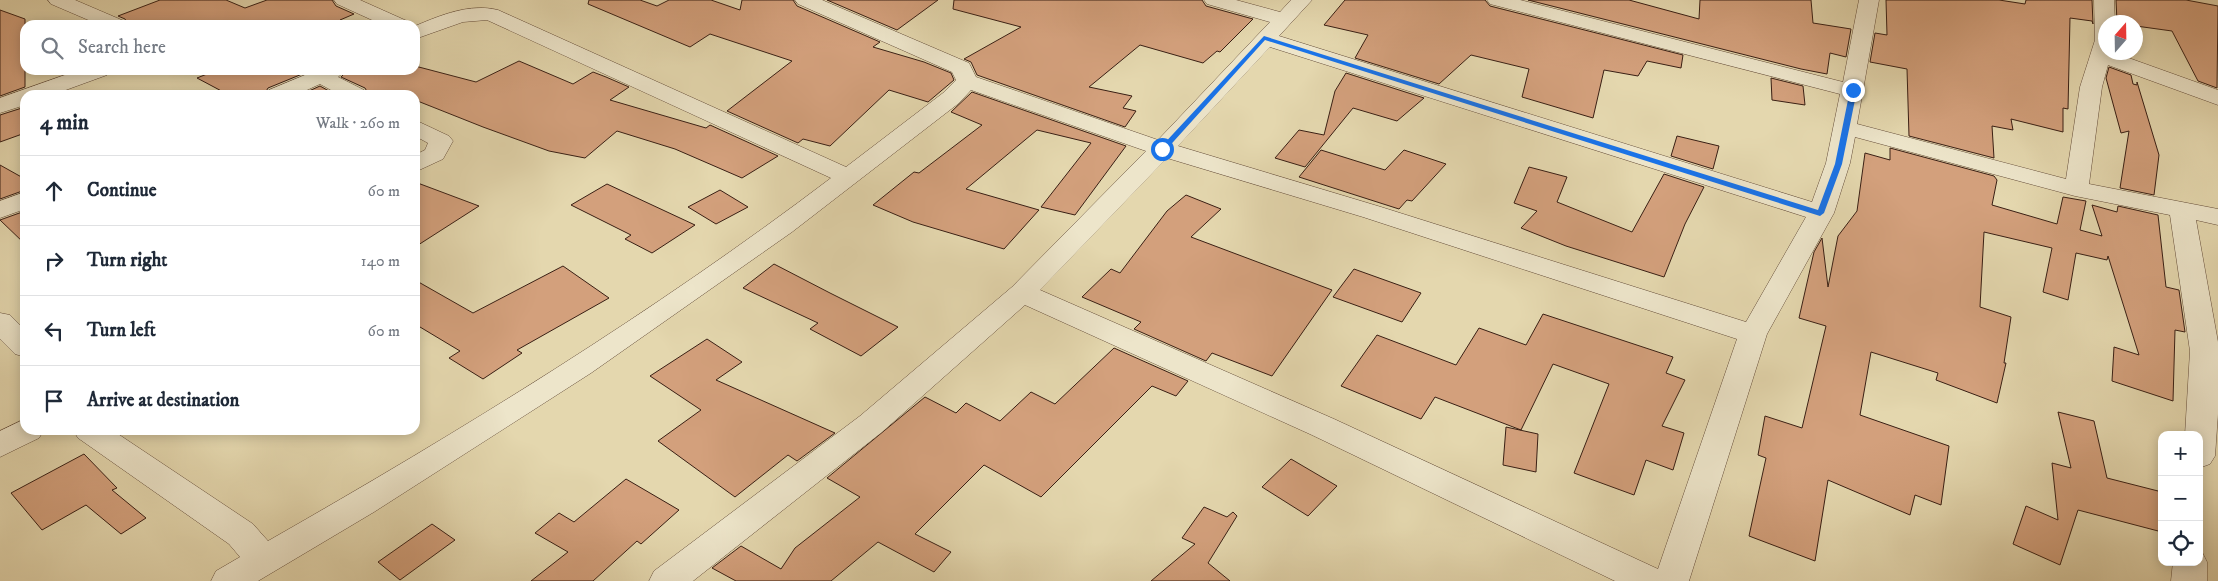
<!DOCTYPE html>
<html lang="en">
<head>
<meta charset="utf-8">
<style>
  body { margin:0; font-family:"IM FELL DW Pica",serif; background:#f6f6f7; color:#1f2937 }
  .controls { position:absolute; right:15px; bottom:15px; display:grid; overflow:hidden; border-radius:10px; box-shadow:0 2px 12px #0003 }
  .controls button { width:45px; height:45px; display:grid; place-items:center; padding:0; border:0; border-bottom:1px solid #e0e1e3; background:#fff; color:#1f2937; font:25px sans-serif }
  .compass { position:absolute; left:2098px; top:15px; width:45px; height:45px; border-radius:50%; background:#fff; box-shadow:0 2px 12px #0003; rotate:20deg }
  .stop { position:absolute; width:15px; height:15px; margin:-11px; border:4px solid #1a73e8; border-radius:50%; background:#fff }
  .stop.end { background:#1a73e8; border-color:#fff; box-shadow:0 1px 5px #0008 }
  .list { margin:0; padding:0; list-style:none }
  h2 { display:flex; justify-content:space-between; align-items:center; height:65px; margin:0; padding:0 20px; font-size:21px }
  h2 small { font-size:16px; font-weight:400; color:#747a83 }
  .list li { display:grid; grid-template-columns:32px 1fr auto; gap:15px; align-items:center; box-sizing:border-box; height:70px; padding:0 20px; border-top:1px solid #e0e1e3 }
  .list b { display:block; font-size:19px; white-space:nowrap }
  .list em { font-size:16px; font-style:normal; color:#747a83 }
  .icon { flex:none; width:28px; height:28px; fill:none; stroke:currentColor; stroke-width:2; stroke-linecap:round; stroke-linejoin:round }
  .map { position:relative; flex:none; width:2218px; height:581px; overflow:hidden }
  .search { position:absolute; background:#fff; box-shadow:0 2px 12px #0003; left:20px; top:20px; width:400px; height:55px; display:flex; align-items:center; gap:12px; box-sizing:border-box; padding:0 18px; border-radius:15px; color:#747a83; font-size:19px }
  .panel { position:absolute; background:#fff; box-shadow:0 2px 12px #0003; left:20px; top:90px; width:400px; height:345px; border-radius:15px }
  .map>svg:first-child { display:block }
  .building { fill:#d3a07c; stroke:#391f14 }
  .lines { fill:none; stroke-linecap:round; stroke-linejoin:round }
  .minor-casing { stroke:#644d3a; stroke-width:1 }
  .minor { fill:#ede5ca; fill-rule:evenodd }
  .route { fill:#1a73e8 }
</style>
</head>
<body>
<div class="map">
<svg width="2218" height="581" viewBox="0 0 2218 581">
  <rect width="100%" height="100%" fill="#e4d7ae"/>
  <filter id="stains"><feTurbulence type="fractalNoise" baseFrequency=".004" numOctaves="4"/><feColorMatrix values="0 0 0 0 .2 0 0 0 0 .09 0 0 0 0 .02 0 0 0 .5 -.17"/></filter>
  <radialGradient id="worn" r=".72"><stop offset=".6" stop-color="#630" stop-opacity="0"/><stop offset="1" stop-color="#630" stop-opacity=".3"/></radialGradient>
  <!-- building -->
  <path class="building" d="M160 0H226L245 8 267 0H332L336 6 354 14 340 20 350 25H129L125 19 118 16Z
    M589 0H640L657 6 669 0H711L740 10 742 0H793L797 6 880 42 873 47 924 62 951 73 954 80 928 102 889 90 830 146 803 139 798 143 727 111 792 61 710 34 690 47 588 4Z
    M827 0H938L897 30Z
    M954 0H1202L1206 6 1253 19 1220 52 1217 51 1203 63 1140 45 1089 87 1132 96 1123 108 1136 111 1125 127 977 75 971 62 964 59 1021 27 953 9Z
    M1345 0H1485L1490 6 1683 55 1681 68 1647 61 1638 76 1604 70 1593 118 1522 97 1529 69 1471 55 1439 84 1355 58 1368 35 1324 25Z
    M1528 0H1629L1699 19 1700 0H1811L1813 23 1851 29 1846 57 1830 53 1827 74 1801 69Z
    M1886 0H1999L2025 4 2026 0H2092L2093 24 2092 21 2070 18 2068 109 2063 108V132L2011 119 2013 130 1992 126 1994 158 1909 136 1907 69 1870 62 1875 33 1887 35Z
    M2116 0H2186L2218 6 2217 88 2198 81 2172 31 2136 26V22H2117Z
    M0 10 25 19V87L0 96Z
    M519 61 573 84 593 72 606 77 629 87 610 100 706 128 710 125 778 156 742 178 675 149 617 131 585 158 549 151 483 127 415 100V95H369L365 88 341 77 348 70H415V66L476 82Z
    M2109 67 2131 75 2133 84 2137 85V82L2159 155 2154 195 2120 188 2129 131 2121 133 2106 78Z
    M217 70H312L268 88 264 95H229L197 78Z
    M1346 73 1424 98 1397 121 1353 108 1305 167 1275 158 1299 130 1324 135 1335 91Z
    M1771 78 1803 86 1805 105 1772 100Z
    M320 86 336 95H300Z
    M972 92 1126 146 1075 215 1041 207 1091 143 1037 130 966 189 1039 210 1004 249 913 222 873 205 914 172 919 173 982 125 951 112Z
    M25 107V133L0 142V115Z
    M1677 136 1719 146 1713 169 1671 156Z
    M1890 148 1994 176 1997 180 1992 205 2057 224 2063 197 2086 201 2080 230 2102 236 2092 205 2117 212 2118 206 2158 215 2166 287 2179 290 2185 332 2175 330 2173 401 2112 381 2114 347 2139 355 2108 256 2107 260 2076 253 2068 300 2043 292 2052 248 1984 232 1980 307 2011 317 2004 363H2006L1997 403 1936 380 1938 373 1871 352 1860 415 1949 446 1941 505 1915 495 1910 515 1828 480 1815 561 1749 536 1766 458 1758 455 1765 416 1802 428 1826 326 1799 318 1814 252 1822 238 1828 287 1838 236 1857 211 1865 153 1890 160Z
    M1321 150 1385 170 1404 150 1446 164 1412 201 1407 200 1399 209 1299 177Z
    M0 165 25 179V190L0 199Z
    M1529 167 1567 177 1557 202 1632 232 1664 174 1704 187 1685 224 1664 277 1566 246 1521 228 1537 211 1514 203Z
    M415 182 479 206 415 247Z
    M607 184 695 225 652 253 625 239 631 235 571 205Z
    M720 190 748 207 716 224 688 207Z
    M1186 195 1221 209 1191 237 1332 290 1272 376 1212 353 1206 361 1134 329 1141 322 1082 297 1111 269 1120 273 1167 211Z
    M25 211V244L0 220Z
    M774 264 830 293 898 327 861 356 810 329 818 323 743 288Z
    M563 266 609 298 517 350 522 353 483 379 449 358 460 351 415 324V280L473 313Z
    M1354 269 1421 293 1402 322 1333 297Z
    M1543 314 1673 357 1666 373 1685 380 1662 426 1684 433 1673 470 1646 460 1634 495 1574 473 1609 384 1553 364 1521 430 1435 397 1421 419 1341 386 1377 335 1456 365 1479 328 1526 345Z
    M707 339 742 362 716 380 835 433 797 461 788 455 735 497 658 441 701 410 650 376Z
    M1114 348 1188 381 1176 396 1152 386 1041 497 984 465 915 534 951 552 934 572 878 542 831 581H736L712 568 741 546 781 569 795 548 860 497 827 478 925 397 956 413 966 403 1000 421 1031 392 1055 404Z
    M2058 412 2094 421 2107 478 2162 492V532L2078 510 2060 565 2013 544 2026 506 2058 520 2052 463 2071 468Z
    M1506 427 1538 434 1536 472 1503 465Z
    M84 454 117 488 112 490 146 518 121 534 86 505 42 530 11 493Z
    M1291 459 1337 486 1308 516 1262 487Z
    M626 479 679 510 641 544 637 541 593 581H531L568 552 535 533 559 513 574 522Z
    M1204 507 1227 517 1233 512 1237 516 1208 563 1230 581H1151L1195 544 1182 538Z
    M432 524 455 540 400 580 378 562Z"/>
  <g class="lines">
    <defs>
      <path id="minor" d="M48 0H75L124 21 127 25H100L51 4Z
        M334 0H360L407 21 410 25H383L337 4Z
        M795 0H822L969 63 976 77 1158 140 1270 22 1207 4 1204 0H1236L1280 12 1291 0H1312L1279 36 1812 202 1826 163 1840 94 1490 4 1487 0H1520L1843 82 1859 0H1879L1857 124 2066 179 2080 87 2095 40 2094 0H2114L2115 22H2106V52H2112L2218 90V105L2108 65 2102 87 2089 184 2218 209V225L2196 220 2218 342V414L2215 456 2210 464 2199 468V435H2185L2190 351 2170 215 2075 196 1855 137 1850 163 1834 213 1767 334 1689 581H1615L1312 435 1025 305 882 432 693 581H649L654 571 860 416 1012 287 1146 151 971 90 959 103 792 232 591 373 374 512 258 581H211L216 571 240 557 229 544 78 438 73 430H112L253 524 268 541C461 431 653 313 831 178L487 20 463 22 415 39V26C441 15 470 3 498 10L846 167 943 93 956 80 952 72 798 4ZM1270 47 1806 217 1746 322 1381 207 1178 146ZM1167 158 1363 217 1737 339 1658 569 1334 419 1040 290Z
        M79 70H110L107 75 52 95H25V105L0 113V98Z
        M317 70H346L338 77 364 90 367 95H340L320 84 296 95H266L269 90Z
        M415 120 449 136 453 141 443 159 415 172V155L425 150 428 143 415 136Z
        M25 192V209L0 218V201Z
        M0 313 10 315 25 330V357L15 354 0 339Z
        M25 419V430H44L39 438 0 457V431Z
        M2199 551 2202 552 2207 562V581H2171L2173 562H2199Z"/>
    </defs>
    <!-- minor casing -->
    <use href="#minor" class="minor-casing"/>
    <!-- minor -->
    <use href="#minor" class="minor"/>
  </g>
  <!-- route -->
  <path class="route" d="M1264 36 1818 210 1835 164 1850 90 1853 89 1857 90 1842 164 1824 213 1820 216 1265 40 1165 151H1160V148Z"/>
  <rect width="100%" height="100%" filter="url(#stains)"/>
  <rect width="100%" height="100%" fill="url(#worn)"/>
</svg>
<div class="controls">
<button>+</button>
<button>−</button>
<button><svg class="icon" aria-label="locate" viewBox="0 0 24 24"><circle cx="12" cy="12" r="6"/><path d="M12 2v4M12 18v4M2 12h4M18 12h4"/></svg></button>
</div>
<svg class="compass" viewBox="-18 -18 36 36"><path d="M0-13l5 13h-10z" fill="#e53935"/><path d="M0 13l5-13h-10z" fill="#747a83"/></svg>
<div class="stop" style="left:1162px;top:149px"></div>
<div class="stop end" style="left:1853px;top:90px"></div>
<div class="search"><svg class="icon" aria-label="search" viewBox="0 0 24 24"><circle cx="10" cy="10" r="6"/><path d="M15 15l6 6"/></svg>Search here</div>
<section class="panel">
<h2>4 min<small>Walk · 260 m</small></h2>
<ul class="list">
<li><svg class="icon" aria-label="ahead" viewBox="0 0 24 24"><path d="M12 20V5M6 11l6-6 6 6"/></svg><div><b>Continue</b></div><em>60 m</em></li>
<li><svg class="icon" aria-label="right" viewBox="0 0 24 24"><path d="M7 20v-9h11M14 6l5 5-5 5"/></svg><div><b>Turn right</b></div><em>140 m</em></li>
<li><svg class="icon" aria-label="left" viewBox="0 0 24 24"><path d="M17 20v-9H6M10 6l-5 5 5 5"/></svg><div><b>Turn left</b></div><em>60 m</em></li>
<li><svg class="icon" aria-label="arrive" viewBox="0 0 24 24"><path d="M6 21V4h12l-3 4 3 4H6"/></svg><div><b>Arrive at destination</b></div></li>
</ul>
</section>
</div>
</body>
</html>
